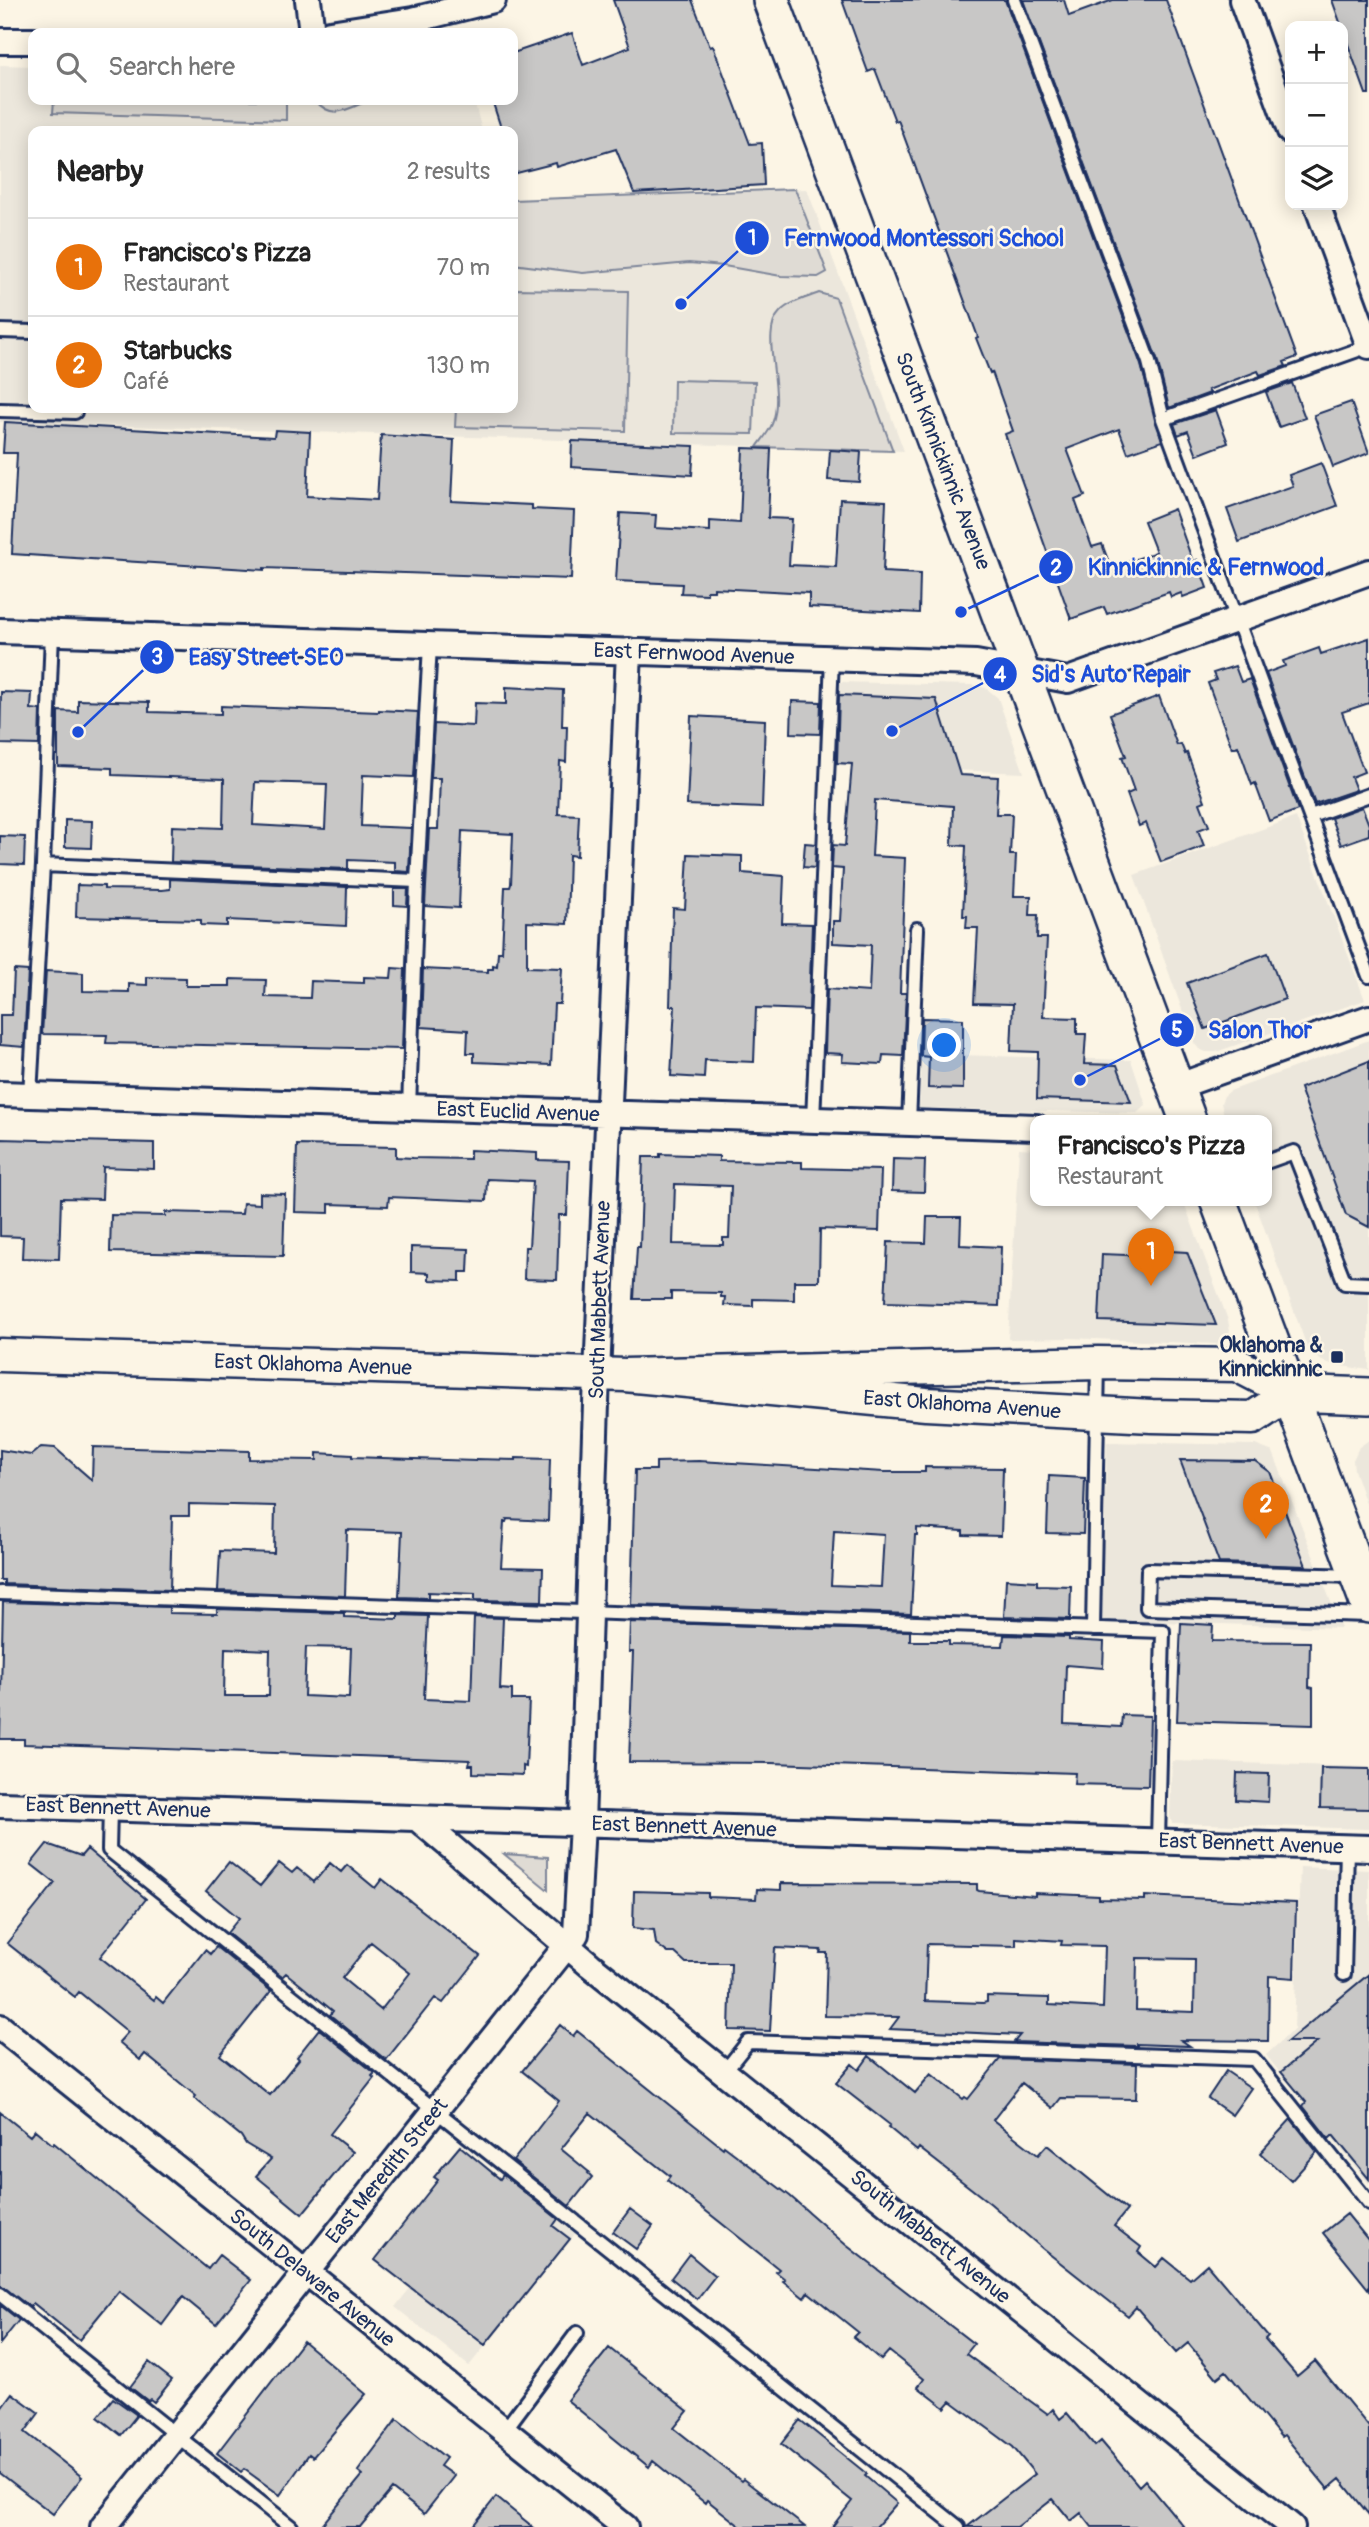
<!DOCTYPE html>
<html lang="en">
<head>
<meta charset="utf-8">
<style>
  body { margin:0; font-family:Pangolin,sans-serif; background:#f6f6f6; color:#222 }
  .controls { position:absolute; right:21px; top:21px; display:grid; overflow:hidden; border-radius:14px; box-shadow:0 4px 18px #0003 }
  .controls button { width:63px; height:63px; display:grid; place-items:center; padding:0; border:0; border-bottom:2px solid #e0e0e0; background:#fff; color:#222; font:35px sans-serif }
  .you { position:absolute; left:945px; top:1046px; width:24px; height:24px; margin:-18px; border:5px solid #fff; border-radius:50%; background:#1a73e8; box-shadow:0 0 0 10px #1a73e833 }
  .badge { display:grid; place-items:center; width:46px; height:46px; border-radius:50%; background:#0f766e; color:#fff; font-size:23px; font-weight:700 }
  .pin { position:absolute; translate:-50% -58px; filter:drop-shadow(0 2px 4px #0008) }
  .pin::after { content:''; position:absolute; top:37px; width:24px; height:21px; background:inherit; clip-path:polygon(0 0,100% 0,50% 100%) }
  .popup { position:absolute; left:1030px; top:1115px; width:242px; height:91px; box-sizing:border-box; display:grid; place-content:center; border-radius:14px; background:#fff; filter:drop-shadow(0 2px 5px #0005); font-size:23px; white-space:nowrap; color:#767676 }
  .popup b { font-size:26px; color:#222 }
  .popup::after { content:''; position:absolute; left:50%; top:100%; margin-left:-14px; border:14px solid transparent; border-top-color:#fff }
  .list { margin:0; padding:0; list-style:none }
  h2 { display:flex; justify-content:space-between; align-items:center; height:91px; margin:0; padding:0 28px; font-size:30px }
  h2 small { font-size:23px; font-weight:400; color:#767676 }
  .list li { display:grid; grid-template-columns:46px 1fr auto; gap:21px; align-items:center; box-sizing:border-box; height:98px; padding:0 28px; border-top:2px solid #e0e0e0 }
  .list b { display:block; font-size:26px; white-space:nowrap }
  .list p { margin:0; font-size:23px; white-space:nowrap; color:#767676 }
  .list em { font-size:23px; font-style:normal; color:#767676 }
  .icon { flex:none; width:38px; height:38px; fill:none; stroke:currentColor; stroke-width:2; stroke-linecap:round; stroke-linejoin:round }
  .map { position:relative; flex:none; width:1369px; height:2527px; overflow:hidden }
  .search { position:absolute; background:#fff; box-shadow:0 4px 18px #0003; left:28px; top:28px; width:490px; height:77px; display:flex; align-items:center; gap:18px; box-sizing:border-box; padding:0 24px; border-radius:14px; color:#767676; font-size:26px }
  .panel { position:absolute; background:#fff; box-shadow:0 4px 18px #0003; left:28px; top:126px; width:490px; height:287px; border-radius:14px }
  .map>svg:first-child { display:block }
  .built { fill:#ece7dc }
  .green { fill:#dfdbd4; stroke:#7d8599; stroke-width:2 }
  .building { fill:#c8c7c6; stroke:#1b2f5e; stroke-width:2; fill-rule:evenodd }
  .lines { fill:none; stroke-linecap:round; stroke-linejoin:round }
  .service-casing { stroke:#1b2f5e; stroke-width:18 }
  .minor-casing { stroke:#1b2f5e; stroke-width:30 }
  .tertiary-casing { stroke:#1b2f5e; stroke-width:37 }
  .secondary-casing { stroke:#1b2f5e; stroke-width:40 }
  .service { stroke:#fcf5e5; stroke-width:12 }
  .minor { stroke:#fcf5e5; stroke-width:24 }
  .tertiary { stroke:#fcf5e5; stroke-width:32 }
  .secondary { stroke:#fcf5e5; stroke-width:35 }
  .poi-dot { fill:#1b2f5e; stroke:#fcf5e5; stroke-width:2.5 }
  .labels { text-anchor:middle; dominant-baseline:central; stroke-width:5; stroke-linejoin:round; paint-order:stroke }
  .street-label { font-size:21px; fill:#1b2f5e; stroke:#fcf5e5 }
  .poi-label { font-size:21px; font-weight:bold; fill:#1b2f5e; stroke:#fcf5e5; text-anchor:end }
  .leader { fill:none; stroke:#1d4ed8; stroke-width:2.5 }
  .callout-dot { fill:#1d4ed8; stroke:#fcf5e5; stroke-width:2.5 }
  .mark-label { font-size:21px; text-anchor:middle; font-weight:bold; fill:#fff }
  .callout-label { font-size:23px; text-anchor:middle; font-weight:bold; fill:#1d4ed8; stroke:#fcf5e5; stroke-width:5; stroke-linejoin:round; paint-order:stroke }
</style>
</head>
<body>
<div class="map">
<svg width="1369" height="2527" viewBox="0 0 1369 2527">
  <rect width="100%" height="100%" fill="#fcf5e5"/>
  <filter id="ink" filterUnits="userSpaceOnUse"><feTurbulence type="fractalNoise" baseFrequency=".0143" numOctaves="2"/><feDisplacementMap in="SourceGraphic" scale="14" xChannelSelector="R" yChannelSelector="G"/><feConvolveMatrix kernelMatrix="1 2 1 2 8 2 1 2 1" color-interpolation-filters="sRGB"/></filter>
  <g filter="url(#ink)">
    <!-- built -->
    <path class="built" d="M0 65 33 66V100H474L482 131H33V408H513V200L807 189 904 451 0 422Z
      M838 682 973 685 986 688 998 698 1024 773 836 765Z
      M1296 817 1365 1000 1216 1052H1206L1199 1049 1194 1043 1134 875Z
      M1369 1040V1370L1335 1365 1322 1361 1314 1356 1307 1347 1254 1200H1266V1120H1225L1221 1103 1224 1096 1230 1091Z
      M922 1054 1131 1060 1146 1105 1137 1113 919 1108Z
      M1019 1148 1035 1149 1036 1200H1183L1228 1320 1230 1331 1225 1338 1217 1344 1069 1338 1008 1339Z
      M1369 1440V1512L1354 1470 1353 1460 1359 1447Z
      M1107 1442 1255 1445 1273 1452 1341 1628 1102 1620Z
      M1172 1761 1369 1767V1829L1172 1823 1170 1816Z
      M1300 1867 1369 1870V2184L1266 2055 1294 2029Z
      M501 2175 575 2234 469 2366 395 2307Z"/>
    <!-- green -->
    <path class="green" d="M54 100H286V120L53 113Z
      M315 100H369C348 109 332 121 315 100Z
      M795 189 827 272 818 277 781 276 724 266 689 263 583 273 513 264V200Z
      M513 289 628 291 625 431 455 427 456 408H513Z
      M819 293 836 298 893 451 757 447C762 440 769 432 772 424 786 391 758 334 780 312 789 302 807 298 819 293Z
      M674 380 755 382 753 434 673 433Z
      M504 1854 548 1857V1890Z"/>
    <!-- building -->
    <path class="building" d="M613 0H692L710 47 713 46 750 144 762 143 764 185 634 193 616 149 557 167 556 163 513 174V131H502L492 100H513V53L572 33 583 65 630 47Z
      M842 0H1005L1141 365 1162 441 1128 453 1119 429 1067 449 1085 496 1075 500 1092 547 1102 544 1111 568 1156 552 1144 521 1174 509 1193 562 1197 560 1207 588 1183 597 1181 593 1171 597 1169 592 1107 614 1104 607 1071 619 1005 434 1013 431 992 372 990 373 976 338 978 337 898 120 895 121 875 69 868 72Z
      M1023 0H1064L1069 16 1113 0H1166L1297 357 1284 362 1286 366 1260 375 1258 371 1208 390 1210 393 1169 408 1157 359Z
      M1332 0H1369V94H1366Z
      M1292 383 1305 418 1279 427 1266 392Z
      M1351 402 1369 453 1333 467 1314 415Z
      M1216 410 1228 443 1197 455 1188 431 1178 435 1174 424Z
      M5 422 274 437 275 430 310 432 307 496 377 500 381 435 454 440 451 501 532 505V509L574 511 571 579 264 568V570L12 554 17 453H3Z
      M572 441 694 446 692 475 571 467Z
      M743 448 771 449 768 518 792 519 789 565 836 567 840 499 886 501 883 572 920 574 919 613 809 607V593L714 588V591H707V594L681 593 682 584 616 581 620 513 656 515 655 528 710 531V521L740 523Z
      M830 450 861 452 859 482 828 480Z
      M1321 463 1337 506 1239 542 1227 509 1293 486 1289 475Z
      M1369 638V703L1342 712 1364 772 1351 777 1356 790 1315 804 1266 673 1285 666 1283 661 1319 648 1321 654Z
      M1235 666 1241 682 1250 679 1298 810 1269 821 1255 783 1252 785 1238 746 1232 748 1208 683 1216 680 1213 673Z
      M506 687 563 690 562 726H567L566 762 560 761 558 814 579 815 577 856 569 855 567 924 527 922V967L562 968 560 1004H554L551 1065 474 1062V1053H467L468 1030 421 1027 423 969 488 972V969H493V965L497 966 498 952H502L505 887H510L511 884 513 834 462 831 459 908 425 906 429 829H438L440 778H431L434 724 474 726 475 703 506 704Z
      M1 692 32 693 31 709 40 710 39 745 0 744Z
      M839 695 936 699 960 775 998 777 996 814H1012L1010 855H1016L1014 896H1031L1030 915H1038L1037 938H1047L1043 1017 1077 1018V1034H1086L1084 1064 1117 1065 1131 1102 1037 1099 1038 1052 1011 1051 1013 1004 974 1003 978 928H966L967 916H963L966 846 952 845 953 806 875 800 872 856 905 858 900 993H906L903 1056 883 1055 882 1064 842 1062 843 1054 825 1053 827 989 869 992 871 945 833 943V921H840L843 869 832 868 833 845 845 846 852 764 837 763Z
      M1159 696 1177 745 1181 744 1185 754 1187 753 1205 801 1200 803 1209 826 1198 830 1204 846 1161 862 1146 823 1139 826 1127 794 1134 791 1122 757 1126 756 1110 714Z
      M78 700 149 702V712L221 714V706L379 712V710L418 712 414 777 363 775 361 826 411 828 409 872 395 871V862L348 860V869L171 862 172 826 223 828 224 779 112 775V768L58 766V711L78 712ZM255 782 327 784 325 829 253 825Z
      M792 701 821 702 820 734 791 733Z
      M691 716 765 720 762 808 687 805Z
      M1362 807 1369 825V835L1341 845 1331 818Z
      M65 820 92 821 91 848 65 847Z
      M0 836 25 837 24 865 0 864Z
      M805 843 816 844 815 868 803 867Z
      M688 854 742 856V873L784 876 782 923 812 924 809 1010 756 1008 754 1062 705 1060 704 1078 671 1076 675 1006H670L673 908 685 909Z
      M170 879 347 887 346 926 227 920V926L201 925V920L76 917 77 885 104 886V889L162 890 170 889Z
      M394 889H408L407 906 394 905Z
      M1268 953 1285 999 1205 1029 1187 983Z
      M392 968 405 969 402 1049 106 1043 107 1035 42 1034 46 971 83 973V991L129 992V984L147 985V977L186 978V986H230V979L266 980 265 997 310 998 311 981 364 983V977L391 978Z
      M14 970 28 971 24 1047 0 1045V1015H12Z
      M922 1018 963 1019V1089L928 1088 929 1057 921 1056Z
      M1369 1061V1227L1346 1215 1300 1088Z
      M0 1139 154 1143V1169L103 1167 102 1199 61 1198 59 1259 22 1258 23 1237 0 1236Z
      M297 1145 396 1147V1157L413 1158 470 1159V1150L537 1153V1160L569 1161 567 1215H559L557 1280 524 1279 525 1247H529L533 1181 487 1179 486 1201 389 1197 388 1206 329 1204V1213L295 1212Z
      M660 1154 719 1156V1161L802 1162V1168L881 1170 879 1231 820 1229 819 1281H794V1300L753 1299V1306L724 1305 725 1297H721V1293L671 1292V1299H634L637 1247H640L643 1157H660ZM675 1184 731 1186 729 1238H723V1245L673 1244Z
      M893 1159 925 1160 924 1192 892 1191Z
      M260 1193 285 1194 283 1256 110 1252 111 1215 165 1216V1212L242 1214 243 1203 260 1204Z
      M927 1217H961L960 1245 1001 1247 999 1306 885 1302 888 1242 926 1243Z
      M411 1247 469 1249 468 1272H460V1281L429 1280V1273L411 1272Z
      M1152 1250 1187 1252 1216 1325 1099 1321 1102 1254 1151 1256Z
      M41 1447 55 1448 92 1480 93 1447 249 1451V1459L317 1460V1453L352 1455V1457L476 1461V1459L516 1460V1458L550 1459 548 1521 507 1519 506 1522H504L501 1567 543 1568 542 1601 475 1600V1594L428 1592V1598L399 1597 402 1532 347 1530 345 1596 218 1591 220 1551 274 1553 275 1506 189 1504V1516H172L170 1590 4 1584V1580H0V1450L31 1455Z
      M1180 1460 1255 1461 1270 1472 1306 1566 1219 1563Z
      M699 1461 884 1472H925V1467L1003 1468 1001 1536 963 1535V1531L917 1528V1535H915L911 1614 631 1605 635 1470H656V1462ZM834 1531 884 1534 881 1587 831 1585Z
      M1049 1476 1085 1478 1083 1534 1047 1533Z
      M1006 1579 1037 1581V1585L1071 1586 1070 1619 1004 1617Z
      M3 1602 169 1607V1613L217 1614V1609L344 1613V1617L398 1619V1615L428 1616 424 1699 471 1701 474 1617 503 1618 500 1689 512 1690V1700H529L526 1767 523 1766V1775L473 1773V1765H469L470 1760 24 1744V1739H0ZM306 1647 351 1648 349 1698 304 1696ZM225 1648 270 1650 269 1696H224Z
      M630 1622 910 1631V1641H949V1645L1003 1646 1004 1635 1069 1637V1640L1104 1642 1103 1668 1066 1665 1064 1724 1121 1727 1122 1715 1150 1716 1148 1786 1074 1784 1075 1773 771 1763 629 1762 633 1652H629Z
      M1181 1623 1213 1625 1212 1641 1310 1642 1309 1687 1313 1688V1725L1177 1721Z
      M1321 1768 1369 1769V1809L1320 1808Z
      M1237 1773 1269 1774 1268 1802 1236 1800Z
      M47 1844 81 1856 87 1849 146 1899 100 1957 154 2000 156 1997 163 2003 205 1950 210 1954 216 1947 271 1991 220 2055 270 2095 299 2059 297 2057 319 2029 375 2073 372 2076 374 2078 330 2134 353 2152 302 2214 256 2176 271 2159 246 2144 241 2136 194 2098 196 2096 145 2054 140 2060 119 2042 128 2032 79 1992 75 1997 7 1943 55 1883 31 1864Z
      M229 1862 260 1886 279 1863 292 1873 297 1868 314 1882 330 1863 341 1872 347 1865 375 1888 382 1879 480 1956 443 2003 435 1998 386 2060 330 2015 333 2011 286 1973 282 1977 227 1933 239 1918 206 1891ZM371 1942 410 1973 381 2010 342 1978Z
      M781 1883 977 1884V1890L979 1891 1035 1896V1893L1099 1896V1899L1145 1900V1896L1296 1903 1294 1978 1269 1976 1268 2041 1181 2040 1190 2046 1137 2044V2046L1014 2042 1020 2035 890 2029 899 2017 825 2016 827 1953H820L821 1950 775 1948 770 2031 729 2030 731 1963H686L675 1953H668L656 1944 654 1930 633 1928 634 1891 708 1893V1897L756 1899 757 1889 781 1890ZM1016 1938 1062 1941 1061 1945 1105 1946 1103 2008 1049 2005V1998L987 1996V2002L983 2003 925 2001 927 1944 1016 1946ZM1137 1958 1195 1959 1194 2012 1136 2010Z
      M1369 1974V2179L1333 2135 1329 2139 1303 2106 1306 2102 1281 2072 1317 2042H1287Z
      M560 2025 573 2036 577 2031 723 2148 724 2146 790 2196 846 2245 974 2344 966 2354 1048 2414 1053 2409 1060 2419 1067 2413 1095 2446 1101 2441 1139 2486 1145 2480 1184 2527H1092L1081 2513 1071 2521 1053 2499 1017 2527H967L1035 2474 1013 2447 951 2401 945 2408 918 2387 924 2379 889 2351 881 2360 853 2337 858 2332 808 2292 804 2298 783 2281 785 2279 776 2272 779 2269 667 2180 670 2176 590 2113 561 2149 589 2172 588 2173 592 2177 569 2206 513 2161 559 2101 522 2071Z
      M869 2056 915 2093 931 2074 963 2099 965 2097 968 2099 1000 2059 1137 2064 1136 2099 1061 2098 1053 2108 1022 2083 993 2120 1038 2155 1047 2145 1127 2210 1114 2226 1141 2247 1138 2252 1156 2267 1164 2258 1190 2279 1207 2264 1268 2336 1265 2339 1297 2376 1315 2361 1369 2427V2515L1340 2479 1328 2489 1284 2435 1281 2437 1226 2371 1217 2378 1188 2343 1176 2353 1136 2307 1128 2316 1043 2249 991 2204 919 2148 917 2151 888 2127 890 2125 836 2083 852 2064 859 2070Z
      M1226 2071 1251 2088 1232 2115 1208 2098Z
      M0 2112 30 2136 35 2130 53 2145 54 2143 208 2269 219 2255 251 2280 216 2324 183 2297 162 2325 119 2291 79 2340 33 2303 30 2307 0 2285Z
      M1291 2119 1317 2152 1291 2181 1260 2153Z
      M460 2146 500 2179 503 2175 558 2219 553 2226 570 2239 485 2345 375 2260 438 2180 434 2177Z
      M630 2209 653 2226 636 2249 613 2232Z
      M1347 2214 1369 2241V2290L1323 2233Z
      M689 2254 715 2276 697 2299 671 2278Z
      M0 2305 19 2320 0 2344Z
      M303 2341 366 2394 313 2457 309 2454 280 2495 244 2469 241 2472 217 2453Z
      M609 2348 688 2411 674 2428 741 2481 743 2479 805 2527H741L707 2500 705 2503 653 2461 649 2467 567 2400Z
      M149 2362 172 2380 154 2402 150 2399 148 2401 130 2387Z
      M12 2393 39 2413 25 2432 82 2477 53 2514 0 2473V2409Z
      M113 2398 137 2415 121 2435 98 2417Z
      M397 2419 446 2458 440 2466 454 2476 424 2514 392 2489 360 2527H320L363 2475 358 2471Z
      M800 2420 867 2474 865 2476 897 2503 876 2527H832L852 2501 781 2444Z
      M496 2497 533 2527H472Z"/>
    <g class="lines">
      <defs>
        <path id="service" d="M1014 0 1149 362 1163 419 1369 976
          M0 331 33 332
          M0 410 75 412V408
          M1163 419 1369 346
          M1311 816 1369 795
          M43 865 417 881
          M30 1095 43 865 52 633
          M409 1108 417 881 430 645
          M813 1121 832 658
          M909 1123 917 929
          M1266 1162 1294 1152 1345 1283 1369 1284
          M1355 1576 1148 1570 1147 1608 1369 1615
          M0 1593 1163 1631 1158 1841
          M1093 1629 1098 1363
          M110 1808 109 1850 958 2527
          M1344 1974 1347 1847
          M724 2072 748 2042 1254 2059 1369 2203
          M0 2294 291 2527
          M504 2431 577 2333"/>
        <path id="minor" d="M308 0 312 33
          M1242 0 1290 131
          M330 33 413 20 493 0
          M0 41H33
          M1317 205 1369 346
          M0 631 976 663 1068 680 1369 572
          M1176 1087 1369 1018
          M0 1094 1036 1127
          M0 1805 1369 1848
          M418 1819 590 1965 1292 2527
          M0 2027 625 2527
          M103 2527 576 1934 582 1824 597 1374 629 651"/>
        <path id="tertiary" d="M0 1355 625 1375 926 1404 1152 1416 1253 1418 1291 1393 1237 1365 1098 1363 625 1375"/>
        <path id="secondary" d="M771 0 1188 1120
          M1218 1200 1369 1605
          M1291 1393 1369 1396"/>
      </defs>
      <!-- service casing -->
      <use href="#service" class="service-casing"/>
      <!-- minor casing -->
      <use href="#minor" class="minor-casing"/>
      <!-- tertiary casing -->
      <use href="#tertiary" class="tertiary-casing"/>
      <!-- secondary casing -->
      <use href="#secondary" class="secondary-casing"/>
      <!-- service -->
      <use href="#service" class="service"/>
      <!-- minor -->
      <use href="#minor" class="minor"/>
      <!-- tertiary -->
      <use href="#tertiary" class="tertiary"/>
      <!-- secondary -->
      <use href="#secondary" class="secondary"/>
    </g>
  </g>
  <!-- markers -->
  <rect class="poi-dot" x="1330" y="1350" width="14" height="14" rx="3.5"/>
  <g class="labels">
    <!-- street labels -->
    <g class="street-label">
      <text transform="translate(943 461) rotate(69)">South Kinnickinnic Avenue</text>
      <text transform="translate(694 654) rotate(2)">East Fernwood Avenue</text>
      <text transform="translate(518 1112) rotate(2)">East Euclid Avenue</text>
      <text transform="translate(600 1300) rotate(-88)">South Mabbett Avenue</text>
      <text transform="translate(313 1365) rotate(2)">East Oklahoma Avenue</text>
      <text transform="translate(962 1405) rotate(4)">East Oklahoma Avenue</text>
      <text transform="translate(118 1808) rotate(2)">East Bennett Avenue</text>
      <text transform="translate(684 1827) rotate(2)">East Bennett Avenue</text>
      <text transform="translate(1251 1844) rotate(2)">East Bennett Avenue</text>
      <text transform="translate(387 2171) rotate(-51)">East Meredith Street</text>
      <text transform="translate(930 2237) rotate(39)">South Mabbett Avenue</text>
      <text transform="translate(312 2278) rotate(39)">South Delaware Avenue</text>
    </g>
    <!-- poi labels -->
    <g class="poi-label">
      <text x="1323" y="1345">Oklahoma &amp;<tspan x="1323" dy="24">Kinnickinnic</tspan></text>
    </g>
  </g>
  <!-- callouts -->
  <path class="leader" d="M681 304L752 238M961 612L1056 567M78 732L157 657M892 731L1000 674M1080 1080L1177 1030"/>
  <g class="callout-dot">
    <circle cx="681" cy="304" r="7"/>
    <circle cx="961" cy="612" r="7"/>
    <circle cx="78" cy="732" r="7"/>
    <circle cx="892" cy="731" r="7"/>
    <circle cx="1080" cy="1080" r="7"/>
    <circle cx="752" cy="238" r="18"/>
    <circle cx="1056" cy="567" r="18"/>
    <circle cx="157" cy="657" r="18"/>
    <circle cx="1000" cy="674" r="18"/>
    <circle cx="1177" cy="1030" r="18"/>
  </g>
  <g class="mark-label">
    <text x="752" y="245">1</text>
    <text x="1056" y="575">2</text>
    <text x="157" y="664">3</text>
    <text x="1000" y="682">4</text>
    <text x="1177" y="1037">5</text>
  </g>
  <g class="callout-label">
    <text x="924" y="246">Fernwood Montessori School</text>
    <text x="1206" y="575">Kinnickinnic &amp; Fernwood</text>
    <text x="266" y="665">Easy Street SEO</text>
    <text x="1111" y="682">Sid's Auto Repair</text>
    <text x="1260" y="1038">Salon Thor</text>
  </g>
</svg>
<div class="controls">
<button>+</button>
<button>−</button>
<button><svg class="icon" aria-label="layers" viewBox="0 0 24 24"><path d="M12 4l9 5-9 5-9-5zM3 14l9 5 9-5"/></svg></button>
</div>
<div class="you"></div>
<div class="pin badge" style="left:1151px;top:1286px;background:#e8710a">1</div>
<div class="popup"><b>Francisco's Pizza</b>Restaurant</div>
<div class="pin badge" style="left:1266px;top:1539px;background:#e8710a">2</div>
<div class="search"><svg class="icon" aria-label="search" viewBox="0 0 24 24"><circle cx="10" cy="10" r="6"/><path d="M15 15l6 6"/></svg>Search here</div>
<section class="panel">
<h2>Nearby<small>2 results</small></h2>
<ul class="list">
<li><span class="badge" style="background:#e8710a">1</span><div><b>Francisco's Pizza</b><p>Restaurant</p></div><em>70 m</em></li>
<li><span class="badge" style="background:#e8710a">2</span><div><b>Starbucks</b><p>Café</p></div><em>130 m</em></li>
</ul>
</section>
</div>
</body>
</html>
